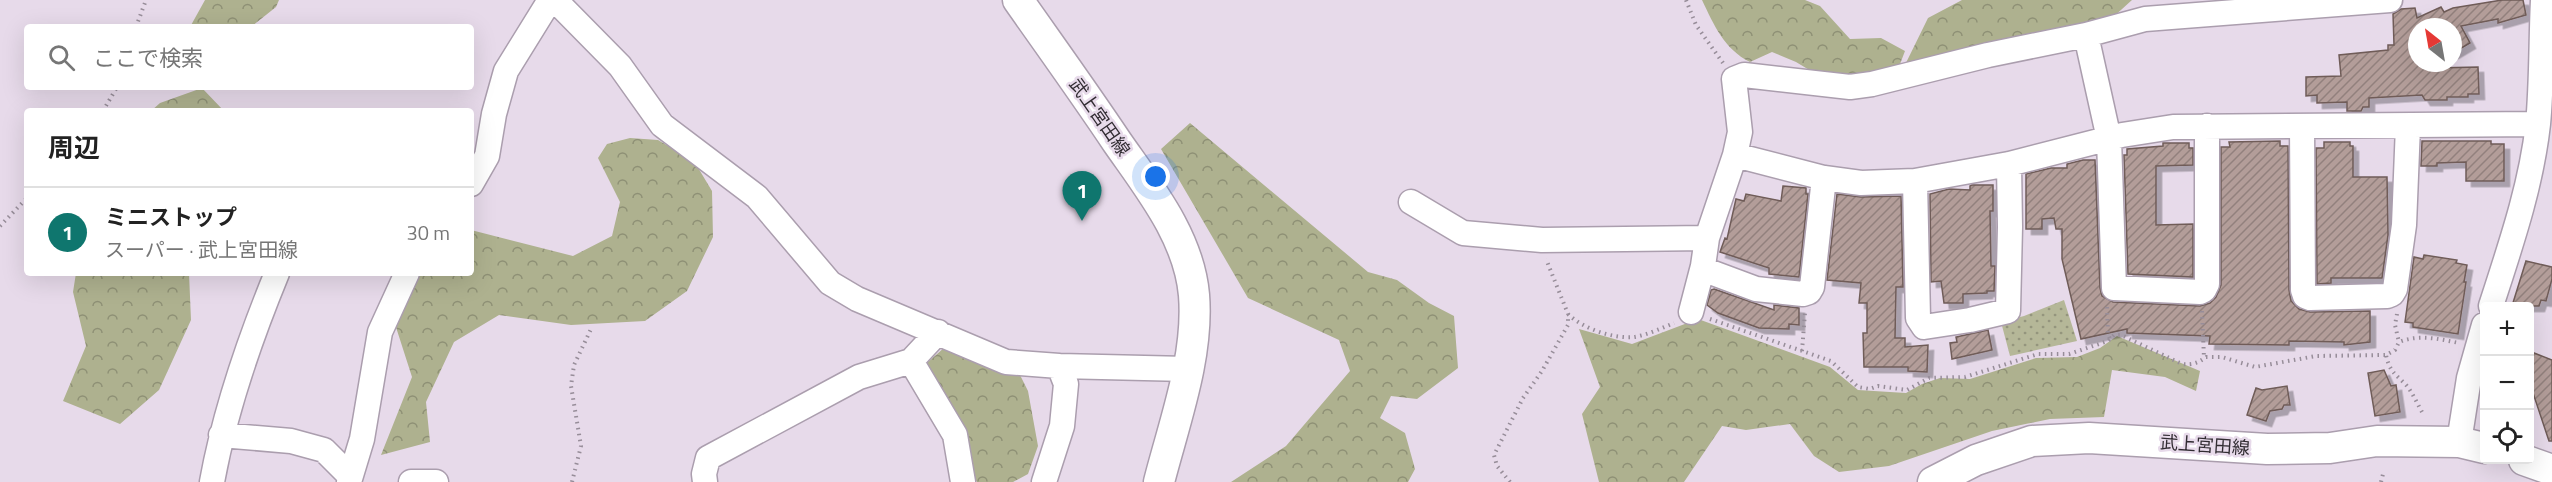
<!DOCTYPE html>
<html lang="ja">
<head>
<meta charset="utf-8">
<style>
  body { margin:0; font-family:"Titillium Web","Noto Sans JP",sans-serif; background:#f6f6f6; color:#222 }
  .controls { position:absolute; right:18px; bottom:18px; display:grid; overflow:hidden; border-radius:6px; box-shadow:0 6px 24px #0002 }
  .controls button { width:54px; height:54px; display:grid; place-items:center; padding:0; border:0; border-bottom:2px solid #e0e0e0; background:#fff; color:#222; font:30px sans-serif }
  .compass { position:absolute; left:2408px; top:18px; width:54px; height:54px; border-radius:50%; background:#fff; box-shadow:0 6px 24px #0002; rotate:329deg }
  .you { position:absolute; left:1156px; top:177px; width:21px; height:21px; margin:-15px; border:4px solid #fff; border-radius:50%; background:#1a73e8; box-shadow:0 0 0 9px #1a73e833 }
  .badge { display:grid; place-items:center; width:39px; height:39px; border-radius:50%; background:#0f766e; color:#fff; font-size:20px; font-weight:700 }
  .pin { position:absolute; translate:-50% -50px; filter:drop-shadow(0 2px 3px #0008) }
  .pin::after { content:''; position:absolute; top:32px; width:21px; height:18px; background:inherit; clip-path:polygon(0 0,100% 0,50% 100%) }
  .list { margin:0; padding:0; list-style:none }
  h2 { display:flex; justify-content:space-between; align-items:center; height:78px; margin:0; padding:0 24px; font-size:26px }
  h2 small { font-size:20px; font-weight:400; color:#767676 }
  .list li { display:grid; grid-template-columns:39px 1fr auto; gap:18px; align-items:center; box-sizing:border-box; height:90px; padding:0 24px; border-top:2px solid #e0e0e0 }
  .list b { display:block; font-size:22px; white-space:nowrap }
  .list p { margin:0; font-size:20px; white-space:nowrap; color:#767676 }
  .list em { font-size:20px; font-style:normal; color:#767676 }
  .icon { flex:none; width:33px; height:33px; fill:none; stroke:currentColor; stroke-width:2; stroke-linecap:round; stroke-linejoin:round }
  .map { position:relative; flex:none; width:2552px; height:482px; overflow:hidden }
  .search { position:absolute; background:#fff; box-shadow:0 6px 24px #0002; left:24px; top:24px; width:450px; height:66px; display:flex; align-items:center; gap:15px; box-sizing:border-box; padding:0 21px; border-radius:6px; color:#767676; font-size:22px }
  .panel { position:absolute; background:#fff; box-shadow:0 6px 24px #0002; left:24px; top:108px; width:450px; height:168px; border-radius:6px }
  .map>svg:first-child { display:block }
  .forest { fill:url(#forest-crowns) }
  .park { fill:url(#park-dots) }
  .building { fill:url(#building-hatch); stroke:#6f5c58; stroke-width:1.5; filter:url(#shadow) }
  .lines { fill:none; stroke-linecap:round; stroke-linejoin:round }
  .minor-casing { stroke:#ab9eae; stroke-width:27 }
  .major-casing { stroke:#ab9eae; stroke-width:33 }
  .path { stroke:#978d99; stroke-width:4; stroke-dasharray:1.5 4.5; stroke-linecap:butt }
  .minor { stroke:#fff; stroke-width:24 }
  .major { stroke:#fff; stroke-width:30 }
  .labels { text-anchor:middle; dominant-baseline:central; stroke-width:5; stroke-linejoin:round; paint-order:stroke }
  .street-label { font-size:18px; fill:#312c32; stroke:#e7daea }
</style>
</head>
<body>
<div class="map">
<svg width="2552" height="482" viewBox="0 0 2552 482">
  <defs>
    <pattern id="forest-crowns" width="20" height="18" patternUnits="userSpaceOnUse" patternTransform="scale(1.5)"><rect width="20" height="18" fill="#aeb18f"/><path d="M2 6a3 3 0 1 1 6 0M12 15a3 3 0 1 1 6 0" fill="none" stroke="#8e9075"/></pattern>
    <pattern id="park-dots" width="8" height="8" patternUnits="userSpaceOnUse" patternTransform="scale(1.5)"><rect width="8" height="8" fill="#b5b798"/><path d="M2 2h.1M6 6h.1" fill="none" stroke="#94957d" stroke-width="1.8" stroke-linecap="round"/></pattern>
    <pattern id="building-hatch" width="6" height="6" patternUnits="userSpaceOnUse" patternTransform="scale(1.5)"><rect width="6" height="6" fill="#b39d99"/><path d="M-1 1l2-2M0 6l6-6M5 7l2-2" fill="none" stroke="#92807d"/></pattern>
    <filter id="shadow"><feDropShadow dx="5.5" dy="5.5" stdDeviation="0" flood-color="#0004"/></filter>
  </defs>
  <rect width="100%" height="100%" fill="#e7daea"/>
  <!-- forest -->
  <path class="forest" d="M205 0H279L276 7 251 27H190Z
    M1702 0H1805L1820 6 1850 39 1881 38 1905 51 1897 72 1826 80 1796 62 1772 52 1750 62C1724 49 1714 25 1702 0Z
    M1962 0H2132L2111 19 2027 34 1902 71 1928 18Z
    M202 88 224 111H151L160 103Z
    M1190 123 1368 272 1397 280 1429 303 1454 316 1458 368 1417 399 1391 396 1380 418 1405 433 1415 469 1408 482H1231L1286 446 1350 371 1339 340 1248 298 1161 149Z
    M630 138 658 140 694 161 712 191 713 237 687 291 645 321 571 325 499 315 454 342 426 402 430 442 381 455 412 377 394 321 405 273H471V230L573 256 612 236 620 202 598 158 607 144Z
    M76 273H189L191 320 159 390 120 424 63 401 86 346 73 292Z
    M1698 319 1830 367 1858 390 1906 393 1922 384 1940 378 1970 379 2036 358 2077 357 2100 348 2117 336 2200 371 2196 391 2165 377 2112 370 2104 417 2050 419 1992 431 1889 466 1839 472 1814 456 1790 424 1746 430 1722 426 1684 482H1599L1582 414 1600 387 1579 329 1632 344Z
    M964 330 1010 355 1028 391 1038 446 1028 474 1013 482H977L919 395 927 363Z"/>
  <!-- park -->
  <path class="park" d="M2064 300 2077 341 2010 356 2001 322 2024 316Z"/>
  <!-- building -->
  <path class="building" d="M2502 0H2523L2526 15 2498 23V19L2461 26 2470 43 2453 53V27H2417V63H2444L2434 68 2478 67 2479 94H2468V97H2447V100H2425L2422 95 2369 98V107H2363L2361 111H2347V102L2317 103V95L2306 96V77L2341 76 2339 55 2388 50V45H2394L2393 14 2401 9 2415 8 2417 18 2441 7 2444 12 2453 8Z
    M2280 141V146H2288L2289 290 2291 301 2299 309 2310 312 2370 311V342L2344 345V342L2289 341V345L2209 344 2210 336 2127 333V329L2081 339 2062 259V229H2056L2054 218 2042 219V229H2026V174L2051 168H2067V164L2083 160H2095L2100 288 2102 296 2113 302 2200 306 2210 303 2216 297 2221 285V147H2230L2229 142Z
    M2422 141H2491V144H2504V181H2466V162L2437 163V166H2421Z
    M2324 142H2350V146H2353V177H2387L2388 235 2382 278H2331V283L2317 284 2316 148H2324Z
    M2163 143H2189V148H2193V165L2156 166V225L2193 224V277L2128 274 2124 155H2127V149L2163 146Z
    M1972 185H1993V211H1990L1991 266H1995L1994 291H1987V293L1963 294V303H1944L1941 281 1931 282 1930 194 1949 189 1970 190V186Z
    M1783 186 1806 188V194H1808L1799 277 1769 274V268L1720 252 1725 238 1727 239 1736 199 1744 201 1746 194 1781 201Z
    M1837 194 1861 197 1901 196 1903 287H1896L1895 338H1905V347L1928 345 1927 372 1908 371V367H1864L1863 333H1867V303H1859L1861 283 1827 280Z
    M2424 255 2457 260 2456 263 2467 265 2464 282H2466L2458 334 2413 327V323L2405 322 2414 257 2423 259Z
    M2526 261 2552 267V279L2546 301 2541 300 2539 306H2512Z
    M1714 289 1774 310V305L1799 308V325L1789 324V329L1759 328 1718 313 1707 305 1711 290Z
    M1988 330 1992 350 1952 359 1950 343 1957 342 1956 337Z
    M2529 351 2552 360V441H2549L2529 381Z
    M2384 370 2391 386 2396 385 2400 412 2375 416 2368 373Z
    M2287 386 2290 405H2284L2282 409 2270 411 2266 421 2247 415 2256 388 2262 390Z"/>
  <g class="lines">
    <defs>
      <path id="minor" d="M555 0 620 66 662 125 757 197 830 283 857 299 1006 362 1059 366 1066 384 1062 426 1044 482
        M2390 0 2145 19 2086 35 1988 55 1872 84 1850 87 1744 75 1734 79 1740 132 1735 155 1824 178 1861 183 1915 181 2009 164 2122 135 2173 127 2538 124
        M2086 35 2109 139 2114 288 2200 292 2204 290 2207 284V126
        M2302 126 2303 290 2305 296 2310 298 2387 296 2392 294 2395 289 2404 225 2408 126
        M1735 155 1707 238 1703 266 1705 270 1756 289 1803 294 1809 292 1812 287 1824 178
        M1915 181 1918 318 1924 327 1970 320 2008 311 2010 227 2009 164
        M471 184 487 156 494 114 506 71 550 0
        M1411 202 1463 233 1542 240 1707 238
        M2491 306C2510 247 2531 187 2538 124 2542 83 2541 41 2543 0
        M1691 312 1703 266
        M911 361 955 435 963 482
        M1059 366 1187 369
        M221 435 291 441 324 450 350 476
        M2459 442 2469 378 2484 325
        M212 482C225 410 249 341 277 273
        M349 482 362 439 380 332 407 273
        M411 482H436
        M705 482 704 474 708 458 859 377 911 361 938 332"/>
      <path id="major" d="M1018 0C1051 47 1085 94 1117 142 1149 188 1189 237 1194 295 1199 357 1174 423 1159 482
        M2524 460 2552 470
        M1933 482 1976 460 2032 441 2089 438 2267 449 2330 448 2377 441 2459 442 2484 448"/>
    </defs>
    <!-- minor casing -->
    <use href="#minor" class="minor-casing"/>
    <!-- major casing -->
    <use href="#major" class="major-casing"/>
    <!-- path -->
    <path class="path" d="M1686 0 1696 25 1723 63
      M136 27 146 0
      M103 111 117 87
      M0 226 27 198
      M2107 307 2108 334 2110 339
      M2202 311 2204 358
      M1568 314C1583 329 1614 339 1634 337 1647 335 1662 328 1674 323
      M2397 314 2395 325 2399 342
      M1710 319 1831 361 1858 387 1870 389 1878 386 1907 390 1929 378 1965 377 2038 354H2069L2108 341 2114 335H2121L2182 364C2193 365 2198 363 2206 357H2222L2255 367 2316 356 2386 355
      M1802 351 1805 313
      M2422 412C2417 403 2413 394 2407 386 2396 374 2390 373 2386 355L2395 350 2399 342C2419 334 2439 339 2459 343
      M572 482 581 446 571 386 574 365 591 329
      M1510 482 1497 466 1494 455 1523 398 1542 371 1568 325V314L1546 259
      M2381 482 2383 474"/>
    <!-- minor -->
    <use href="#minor" class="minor"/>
    <!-- major -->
    <use href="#major" class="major"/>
  </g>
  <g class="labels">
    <!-- street labels -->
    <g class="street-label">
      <text transform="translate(1100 117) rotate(55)">武上宮田線</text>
      <text transform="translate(2205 445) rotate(4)">武上宮田線</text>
    </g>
  </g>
</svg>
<div class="controls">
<button>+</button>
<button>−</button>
<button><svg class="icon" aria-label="locate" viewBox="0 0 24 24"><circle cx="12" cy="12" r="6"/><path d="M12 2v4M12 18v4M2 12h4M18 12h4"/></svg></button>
</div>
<svg class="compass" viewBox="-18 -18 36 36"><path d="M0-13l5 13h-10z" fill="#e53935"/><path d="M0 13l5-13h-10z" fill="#767676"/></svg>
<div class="you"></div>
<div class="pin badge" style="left:1082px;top:221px">1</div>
<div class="search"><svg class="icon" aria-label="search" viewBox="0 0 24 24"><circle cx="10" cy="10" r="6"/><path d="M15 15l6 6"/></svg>ここで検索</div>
<section class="panel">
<h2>周辺<small></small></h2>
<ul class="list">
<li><span class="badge">1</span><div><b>ミニストップ</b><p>スーパー · 武上宮田線</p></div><em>30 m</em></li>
</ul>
</section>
</div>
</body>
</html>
